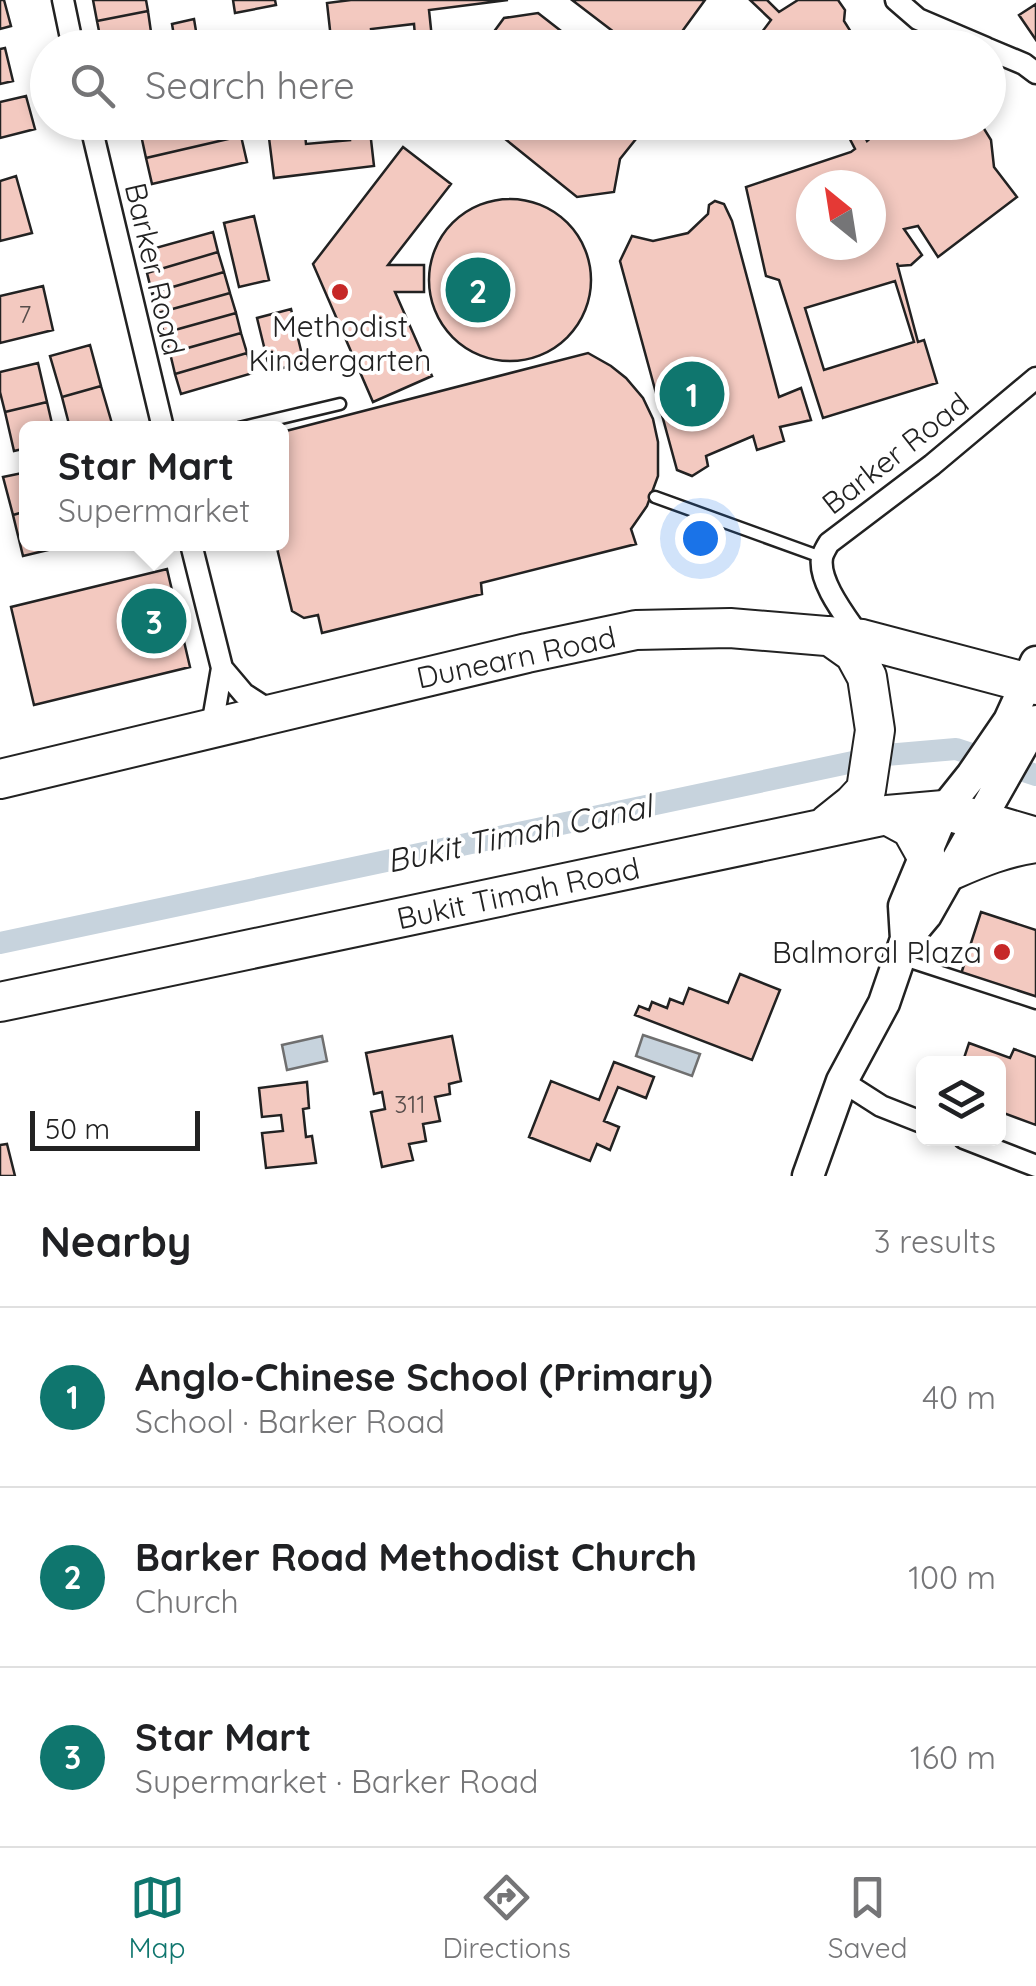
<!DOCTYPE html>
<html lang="en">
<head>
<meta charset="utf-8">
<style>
  body { margin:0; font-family:Quicksand,sans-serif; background:#f2f2f2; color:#202124 }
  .controls { position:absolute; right:30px; bottom:30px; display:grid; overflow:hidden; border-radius:15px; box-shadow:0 5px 15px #0003 }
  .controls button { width:90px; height:90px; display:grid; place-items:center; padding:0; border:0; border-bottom:2px solid #e0e0e0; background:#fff; color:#202124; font:50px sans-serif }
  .compass { position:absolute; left:796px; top:170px; width:90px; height:90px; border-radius:50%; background:#fff; box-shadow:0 5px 15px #0003; rotate:330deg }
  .scale { position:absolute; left:30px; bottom:25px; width:170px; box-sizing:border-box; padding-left:10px; border:5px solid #222; border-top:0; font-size:28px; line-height:35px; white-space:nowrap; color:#222; -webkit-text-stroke:8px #fff; paint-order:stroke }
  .you { position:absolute; left:700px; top:538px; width:35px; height:35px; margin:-25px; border:8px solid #fff; border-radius:50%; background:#1a73e8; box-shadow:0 0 0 15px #1a73e833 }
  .badge { display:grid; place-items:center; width:65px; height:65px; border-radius:50%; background:#0f766e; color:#fff; font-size:32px; font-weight:700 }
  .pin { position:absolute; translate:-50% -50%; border:5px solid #fff; box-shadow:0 2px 10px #0006 }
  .popup { position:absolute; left:19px; top:421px; width:270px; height:130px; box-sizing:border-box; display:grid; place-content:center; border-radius:15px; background:#fff; filter:drop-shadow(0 2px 8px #0005); font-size:32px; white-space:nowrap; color:#757577 }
  .popup b { font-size:38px; color:#202124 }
  .popup::after { content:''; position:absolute; left:50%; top:100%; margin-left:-20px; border:20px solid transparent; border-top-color:#fff }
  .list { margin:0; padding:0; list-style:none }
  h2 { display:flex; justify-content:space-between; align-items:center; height:130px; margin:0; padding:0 40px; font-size:42px }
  h2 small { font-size:32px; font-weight:400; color:#757577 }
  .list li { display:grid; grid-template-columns:65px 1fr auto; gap:30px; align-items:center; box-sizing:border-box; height:180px; padding:0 40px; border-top:2px solid #e0e0e0 }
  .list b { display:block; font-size:38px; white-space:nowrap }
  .list p { margin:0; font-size:32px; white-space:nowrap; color:#757577 }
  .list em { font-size:32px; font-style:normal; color:#757577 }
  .icon { flex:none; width:55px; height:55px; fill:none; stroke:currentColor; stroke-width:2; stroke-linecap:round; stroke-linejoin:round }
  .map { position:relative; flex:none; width:1036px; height:1176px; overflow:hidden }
  .search { position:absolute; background:#fff; box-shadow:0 5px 15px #0003; left:30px; right:30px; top:30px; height:110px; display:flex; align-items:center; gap:25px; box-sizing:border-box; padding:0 35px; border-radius:55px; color:#757577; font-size:38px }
  .sheet { height:670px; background:#fff }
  nav { display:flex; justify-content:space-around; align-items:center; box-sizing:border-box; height:140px; border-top:2px solid #e0e0e0; background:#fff; font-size:28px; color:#757577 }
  nav a { display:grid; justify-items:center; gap:5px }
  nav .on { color:#0f766e }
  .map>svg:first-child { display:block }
  .water { fill:#c7d3dd; stroke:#6f6f6f; stroke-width:2.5 }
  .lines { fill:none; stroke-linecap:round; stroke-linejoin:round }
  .canal { stroke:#c7d3dd; stroke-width:22 }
  .building { fill:#f3c9c0; stroke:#222; stroke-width:2.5; fill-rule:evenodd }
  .lane-casing { stroke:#222; stroke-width:15 }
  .street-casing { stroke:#222; stroke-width:25 }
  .secondary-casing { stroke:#222; stroke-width:35 }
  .highway-casing { stroke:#222; stroke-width:42 }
  .lane { stroke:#fff; stroke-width:10 }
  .street { stroke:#fff; stroke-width:20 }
  .secondary { stroke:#fff; stroke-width:30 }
  .highway { stroke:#fff; stroke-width:38 }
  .poi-dot { fill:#c62828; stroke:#fff; stroke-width:4 }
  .labels { text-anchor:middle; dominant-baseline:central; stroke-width:8; stroke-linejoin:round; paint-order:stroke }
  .number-label { font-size:25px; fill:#564c4a }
  .street-label { font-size:30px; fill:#222; stroke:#fff }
  .poi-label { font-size:30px; fill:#222; stroke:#fff }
  .water-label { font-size:32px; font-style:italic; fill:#222; stroke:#fff }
</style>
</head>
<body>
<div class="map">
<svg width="1036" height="1176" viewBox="0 0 1036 1176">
  <rect width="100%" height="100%" fill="#fff"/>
  <!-- water -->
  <path class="water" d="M643 1035 700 1054 692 1076 636 1056Z
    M322 1036 327 1061 287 1070 282 1045Z"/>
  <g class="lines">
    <!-- canal -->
    <path class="canal" d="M0 943 886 755 956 749 1036 775"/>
  </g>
  <!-- building -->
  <path class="building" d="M0 0H4L11 26 0 29Z
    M93 0H146L148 11 97 21Z
    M233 0H275L276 5 235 13Z
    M351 0H508L429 10 433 48H416L414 24 371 29 373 48H332L327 3Z
    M572 0H705L670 48H654L635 33 627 42Z
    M750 0H767L779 12 798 0H838L845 10 844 21 861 48H750L771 20Z
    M1036 4V40L1019 15Z
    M148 11 151 32 101 41 97 21Z
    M538 13 583 48H482L504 18Z
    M194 19 196 31 174 36 172 24Z
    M220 38 222 48H174Z
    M5 48 13 81 0 84V49Z
    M26 96 35 129 0 138V102Z
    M191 122H238L241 136 146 158 141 135Z
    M267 122H304L306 144 350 140 348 122H369L374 166 274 178Z
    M484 122H672L673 124 666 133 636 139 620 159 614 192 577 197Z
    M841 122H857L867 141 890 122H976L983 127 991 140 994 167 1017 197 938 257 918 226 904 229 922 255 911 265 898 266 897 263 918 342 924 340 937 383 823 418 779 280 766 276 746 187 851 152 855 149ZM811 185H871V245H811ZM895 281 914 342 824 370 805 308Z
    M241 136 247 162 152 184 146 158Z
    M403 147 451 184 388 265H424V292H395L432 376 373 402 313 264Z
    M16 176 32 233 0 241V181Z
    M429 280a81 81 0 1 1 162 0a81 81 0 1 1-162 0Z
    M715 201 724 204 732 221 779 397 801 388 811 420 780 427 784 441 757 450 753 436 706 456 708 466 692 476 677 470 620 261 632 236 653 241 688 233 708 214 709 205Z
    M254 216 269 280 239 287 224 223Z
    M213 232 218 252 147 273 141 252Z
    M218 252 224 272 152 293 147 273Z
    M224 272 230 293 158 313 152 293Z
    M43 286 53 330 0 343V296Z
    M230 293 236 313 164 333 158 313Z
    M291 309 304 363 270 371 257 318Z
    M236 313 241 333 170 353 164 333Z
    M241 333 247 353 175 374 170 353Z
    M90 345 101 386 62 397 50 356Z
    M247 353 253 373 181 394 175 374Z
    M588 353 611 366 626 378 643 398 653 419 658 442V476L647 506 631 529 636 544 481 583 482 594 322 633 318 615 304 618 292 611 276 544H282V432Z
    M38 363 47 402 5 412 0 392V372Z
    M101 386 113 427 70 428 62 397Z
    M47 402 53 428H27V448L14 451 5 412Z
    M27 472V511L13 515 3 477Z
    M27 511V544H73L23 556 13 515Z
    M167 569 190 667 34 705 11 607Z
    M981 912 1036 930V998L961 974Z
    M740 974 780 990 752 1060 635 1015 639 1006 649 1010 652 1002 667 1008 670 999 683 1004 689 988 728 1003Z
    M452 1036 461 1081 449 1084 450 1094 435 1097 440 1121 423 1124 426 1141 409 1144 413 1160 382 1167 371 1112 385 1109 382 1092 374 1094 366 1053Z
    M969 1043 1010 1058 1014 1049 1036 1057V1125L998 1111V1064H962Z
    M614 1062 654 1077 646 1098 618 1087 604 1121 619 1127 610 1150 597 1144 590 1161 529 1137 551 1081 599 1100Z
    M307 1082 309 1108 303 1109 306 1137 312 1136 316 1163 266 1168 262 1133 283 1131 281 1115 262 1117 259 1088Z
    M7 1144 15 1176H0V1145Z"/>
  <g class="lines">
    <defs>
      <path id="lane" d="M239 428 340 404
        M655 497 821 557
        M901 959 1036 1003"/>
      <path id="street" d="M63 0 73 48
        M896 0 918 19 986 48
        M988 49 1024 64 1036 73
        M90 122 163 428
        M191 544 222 668 212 726
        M861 639C848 619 818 583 822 558 822 555 827 546 829 543L932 465 1036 378
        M222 668 244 694 272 712
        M842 1081 881 1106 924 1123
        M964 1138 1036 1166"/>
      <path id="secondary" d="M906 939 926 915 1036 721
        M808 1176 842 1081 884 1003 906 939 904 906 944 810 972 775 1009 721 1036 662"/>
      <path id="highway" d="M0 779 527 653 636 630 730 628 862 639 1036 685
        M887 815 911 828 925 853
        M828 824 853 804 866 790 875 730 867 677 854 653 830 636
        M952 870C979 858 1006 847 1036 843
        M0 1002 887 815 944 810 1036 837"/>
    </defs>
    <!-- lane casing -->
    <use href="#lane" class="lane-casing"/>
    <!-- street casing -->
    <use href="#street" class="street-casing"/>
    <!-- secondary casing -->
    <use href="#secondary" class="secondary-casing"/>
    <!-- highway casing -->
    <use href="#highway" class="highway-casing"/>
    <!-- lane -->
    <use href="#lane" class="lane"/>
    <!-- street -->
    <use href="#street" class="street"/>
    <!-- secondary -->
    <use href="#secondary" class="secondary"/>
    <!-- highway -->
    <use href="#highway" class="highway"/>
  </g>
  <!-- markers -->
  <g class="poi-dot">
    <circle cx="340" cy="292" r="10"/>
    <circle cx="1002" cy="952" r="10"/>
  </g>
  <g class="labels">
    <!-- number labels -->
    <g class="number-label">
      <text x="25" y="313">7</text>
      <text x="410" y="1103">311</text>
    </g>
    <!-- street labels -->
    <g class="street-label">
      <text transform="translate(155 269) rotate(77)">Barker Road</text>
      <text transform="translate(895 453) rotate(-38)">Barker Road</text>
      <text transform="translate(516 657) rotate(-12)">Dunearn Road</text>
      <text transform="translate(518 893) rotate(-12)">Bukit Timah Road</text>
    </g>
    <!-- poi labels -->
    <g class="poi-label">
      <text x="340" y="326">Methodist<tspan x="340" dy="34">Kindergarten</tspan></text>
      <text x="982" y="952" text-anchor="end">Balmoral Plaza</text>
    </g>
    <!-- water labels -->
    <g class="water-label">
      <text transform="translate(519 833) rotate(-12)">Bukit Timah Canal</text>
    </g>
  </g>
</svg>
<div class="controls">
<button><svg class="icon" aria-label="layers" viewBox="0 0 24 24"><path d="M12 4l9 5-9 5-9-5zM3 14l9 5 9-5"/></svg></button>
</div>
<svg class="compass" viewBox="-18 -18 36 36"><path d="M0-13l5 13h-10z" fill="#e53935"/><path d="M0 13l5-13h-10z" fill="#757577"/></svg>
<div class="scale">50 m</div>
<div class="you"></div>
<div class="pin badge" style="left:692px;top:394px">1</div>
<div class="pin badge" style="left:478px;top:290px">2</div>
<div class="pin badge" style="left:154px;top:621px">3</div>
<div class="popup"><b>Star Mart</b>Supermarket</div>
<div class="search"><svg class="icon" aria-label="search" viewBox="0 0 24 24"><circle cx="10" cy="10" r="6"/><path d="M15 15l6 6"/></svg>Search here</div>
</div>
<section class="sheet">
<h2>Nearby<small>3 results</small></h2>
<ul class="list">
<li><span class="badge">1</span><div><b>Anglo-Chinese School (Primary)</b><p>School · Barker Road</p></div><em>40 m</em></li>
<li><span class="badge">2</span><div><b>Barker Road Methodist Church</b><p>Church</p></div><em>100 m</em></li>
<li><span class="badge">3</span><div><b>Star Mart</b><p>Supermarket · Barker Road</p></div><em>160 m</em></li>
</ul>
</section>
<nav>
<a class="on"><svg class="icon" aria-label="map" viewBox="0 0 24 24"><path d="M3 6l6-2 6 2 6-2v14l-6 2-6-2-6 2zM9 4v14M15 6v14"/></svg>Map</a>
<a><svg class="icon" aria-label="directions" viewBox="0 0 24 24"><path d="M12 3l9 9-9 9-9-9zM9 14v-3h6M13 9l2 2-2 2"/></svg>Directions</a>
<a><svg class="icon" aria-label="saved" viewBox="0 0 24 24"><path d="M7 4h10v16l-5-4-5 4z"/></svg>Saved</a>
</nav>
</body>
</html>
